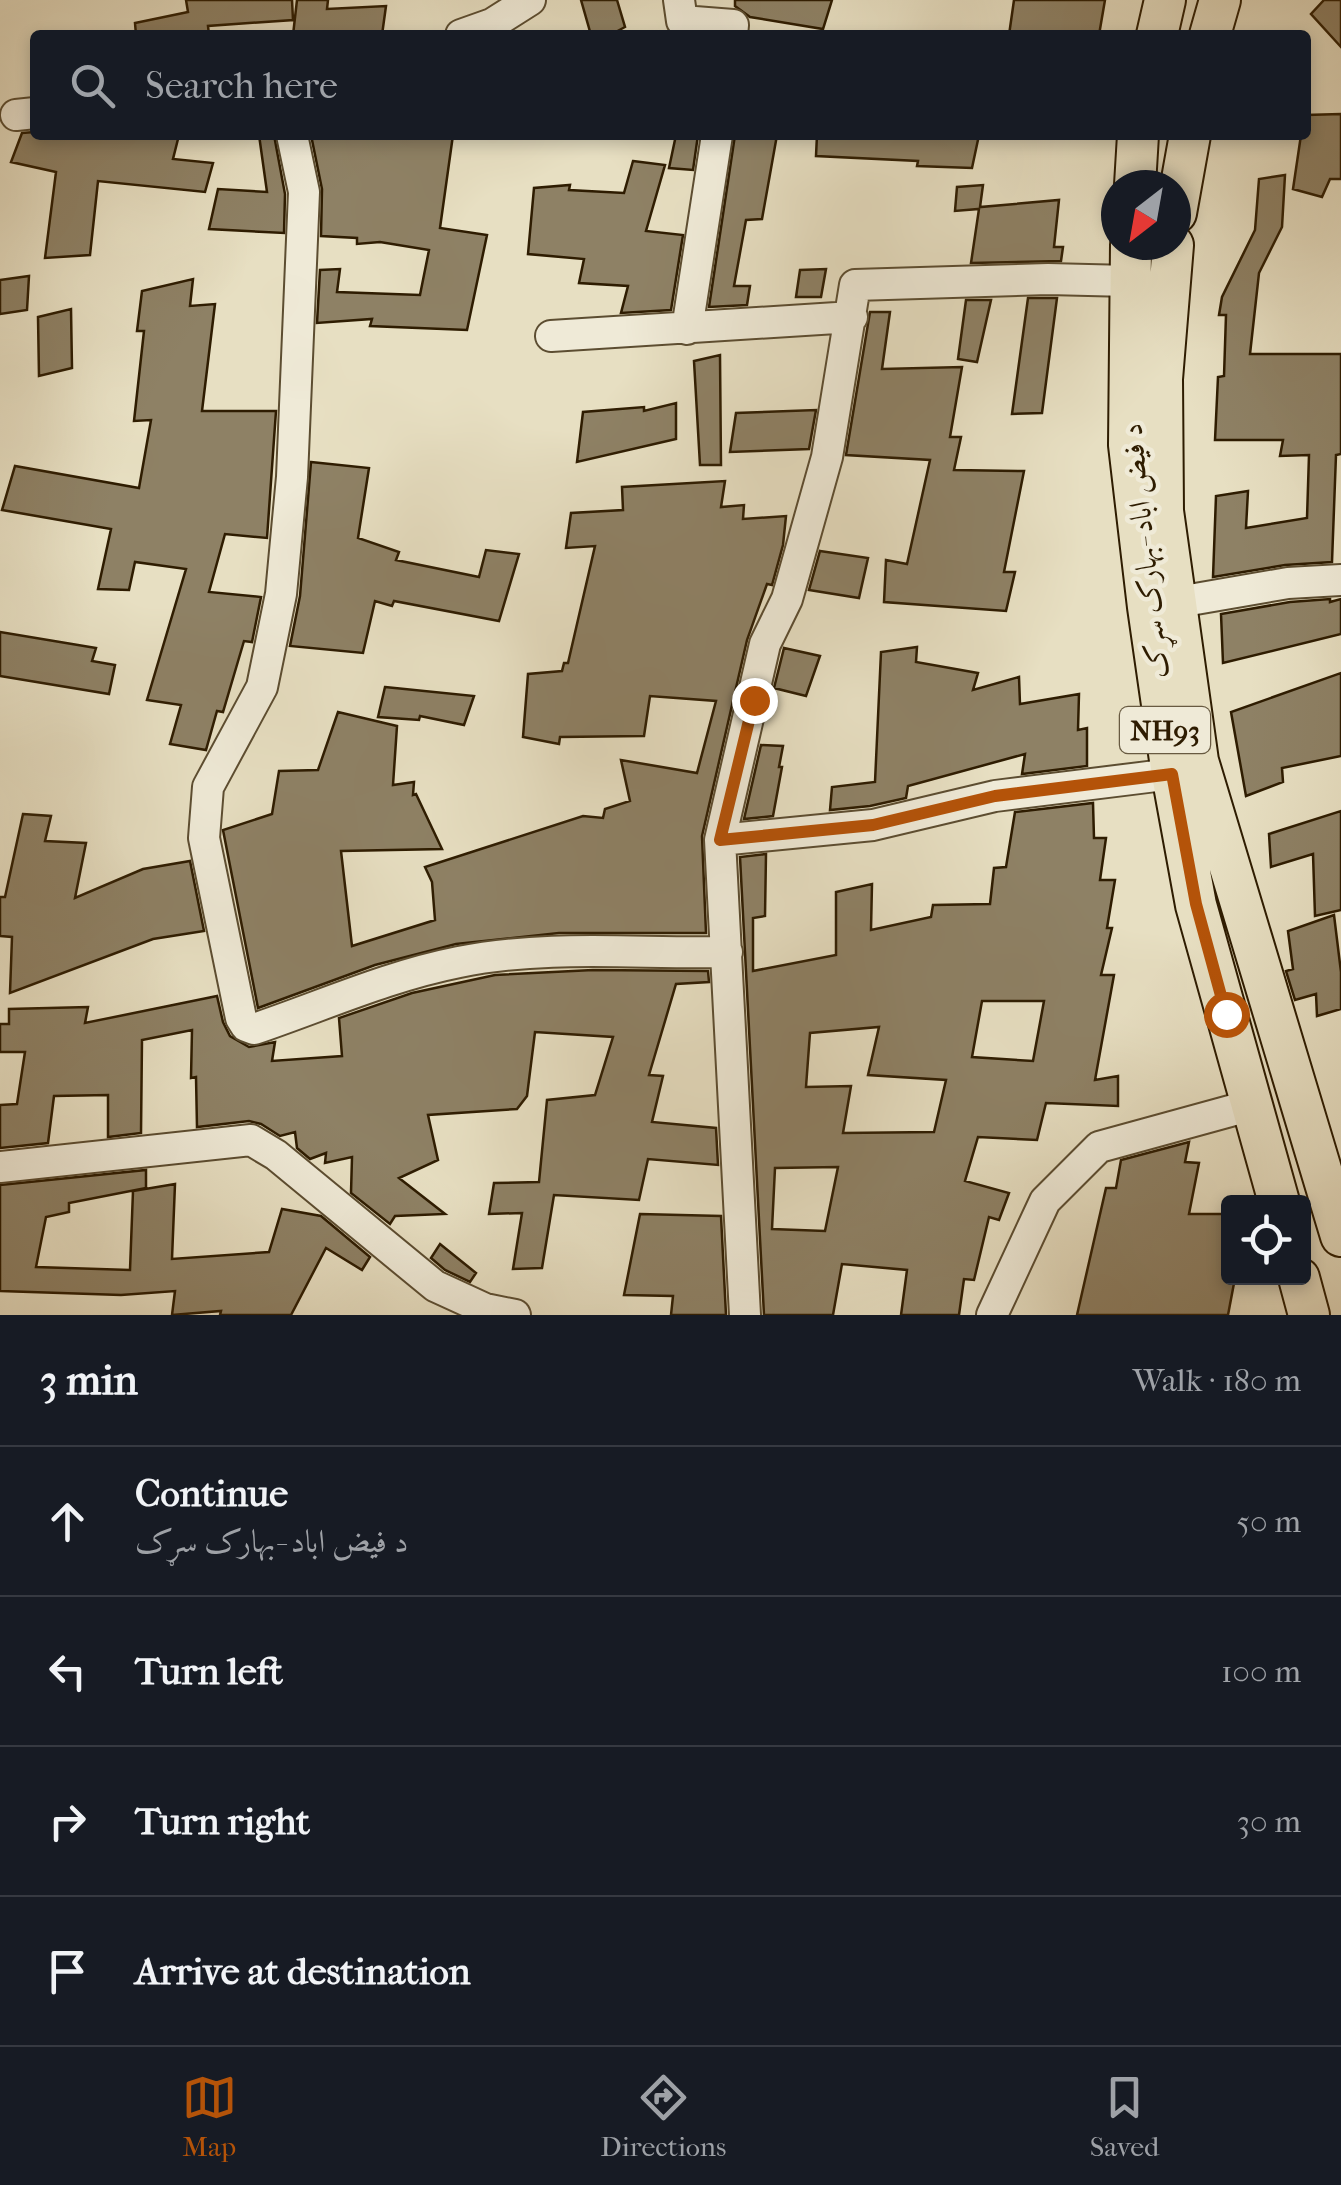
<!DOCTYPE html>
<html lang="en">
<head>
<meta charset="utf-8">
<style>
  body { margin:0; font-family:"IM FELL French Canon",Amiri,serif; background:#20242c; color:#f1f3f6 }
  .controls { position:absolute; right:30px; bottom:30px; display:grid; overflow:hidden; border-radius:10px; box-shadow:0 5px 15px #0003 }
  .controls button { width:90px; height:90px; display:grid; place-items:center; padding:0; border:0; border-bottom:2px solid #363941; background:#171b24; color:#f1f3f6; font:50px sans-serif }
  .compass { position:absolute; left:1101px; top:170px; width:90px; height:90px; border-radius:50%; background:#171b24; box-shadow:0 5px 15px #0003; rotate:211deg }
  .stop { position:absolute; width:30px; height:30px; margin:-22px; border:8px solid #b45309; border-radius:50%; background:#fff }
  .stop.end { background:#b45309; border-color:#fff; box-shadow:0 2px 10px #0008 }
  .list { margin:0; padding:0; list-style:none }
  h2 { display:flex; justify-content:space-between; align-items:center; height:130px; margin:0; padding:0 40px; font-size:42px }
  h2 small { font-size:32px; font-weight:400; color:#9ea1a6 }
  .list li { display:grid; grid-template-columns:65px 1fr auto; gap:30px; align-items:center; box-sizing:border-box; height:150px; padding:0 40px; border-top:2px solid #363941 }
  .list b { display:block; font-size:38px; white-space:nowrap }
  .list p { margin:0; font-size:32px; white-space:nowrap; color:#9ea1a6 }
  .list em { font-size:32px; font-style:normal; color:#9ea1a6 }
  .icon { flex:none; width:55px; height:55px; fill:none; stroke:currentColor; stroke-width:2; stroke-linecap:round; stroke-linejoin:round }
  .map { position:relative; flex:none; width:1341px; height:1315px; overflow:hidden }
  .search { position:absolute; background:#171b24; box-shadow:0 5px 15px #0003; left:30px; right:30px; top:30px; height:110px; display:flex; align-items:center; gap:25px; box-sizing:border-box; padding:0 35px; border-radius:10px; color:#9ea1a6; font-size:38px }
  .sheet { height:730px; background:#171b24 }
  nav { display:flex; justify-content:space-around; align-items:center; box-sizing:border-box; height:140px; border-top:2px solid #363941; background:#171b24; font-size:28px; color:#9ea1a6 }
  nav a { display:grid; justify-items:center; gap:5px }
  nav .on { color:#b45309 }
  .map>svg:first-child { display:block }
  .building { fill:#8e8165; stroke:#2e1c01; stroke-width:2.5; fill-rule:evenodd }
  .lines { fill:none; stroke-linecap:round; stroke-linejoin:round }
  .minor-casing { stroke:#5c4d31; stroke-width:34 }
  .major-casing { stroke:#2e1c01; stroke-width:44 }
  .minor { stroke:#efead7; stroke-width:30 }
  .major { stroke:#e7dfc2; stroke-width:40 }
  .route { stroke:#b45309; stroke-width:12 }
  .labels { text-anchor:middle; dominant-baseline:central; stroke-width:9; stroke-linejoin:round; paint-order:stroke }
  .shield { fill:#efead7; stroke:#685a41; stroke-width:2.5 }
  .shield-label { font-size:28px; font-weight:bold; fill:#2e1c01 }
  .street-label { font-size:30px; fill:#2e1c01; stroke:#efead7 }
</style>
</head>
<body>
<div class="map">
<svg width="1341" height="1315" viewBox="0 0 1341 1315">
  <rect width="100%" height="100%" fill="#e7dfc2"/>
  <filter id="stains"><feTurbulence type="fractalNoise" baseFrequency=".002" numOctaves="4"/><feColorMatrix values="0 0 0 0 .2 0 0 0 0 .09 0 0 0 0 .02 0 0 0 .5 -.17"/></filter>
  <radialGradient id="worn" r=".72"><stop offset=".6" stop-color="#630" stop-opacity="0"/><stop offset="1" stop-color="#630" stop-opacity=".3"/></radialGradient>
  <!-- building -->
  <path class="building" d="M186 0H292L293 20 208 26 209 35H136L135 23 188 12Z
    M297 0H328L327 9 386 6 382 35H293Z
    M581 0H617L625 27 610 35H591Z
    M735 0H832L823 29 750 17 735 6Z
    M1014 0H1105L1099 35H1009Z
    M1324 0H1341V47L1311 14Z
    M1341 114V179H1330L1322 197 1293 189 1301 135H1306V115Z
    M34 132 35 135H179L173 159 213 163 205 192 98 181 90 255 45 258 56 172 11 162 22 133Z
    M259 135H274L285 194 284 233 209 229 218 189 267 192Z
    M311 135H453L440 228 487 235 467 330 370 326 372 319 317 323 320 270 340 269 337 292 420 295 429 250 380 242 357 244V238L321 236 322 189Z
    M676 135H698L693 170 669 168Z
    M735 135H777L762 219 746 220 734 286H750L747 305 709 307Z
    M817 135H979L972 168 917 166 918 161 816 156Z
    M633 161 665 165 646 231 683 235 671 310 621 313 628 286 579 283 584 259 528 254 534 188 570 185 569 190 624 193Z
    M1285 175 1282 227 1259 273 1250 354H1341V454L1336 455 1332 562 1285 565 1213 577 1216 496 1248 491 1246 528 1307 518 1309 455 1280 456 1283 440H1215L1218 377 1224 376 1226 315H1219L1222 297 1255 230 1259 179Z
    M983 185 980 207 1059 200 1054 247H1063L1061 261 971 263 979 209 955 211 957 187Z
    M826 269 821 297H796L800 270Z
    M29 276 27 310 0 314V280Z
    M193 279 190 306 215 304 202 411H276L267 538 225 534 209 592 261 597 252 642 244 641 223 712 217 711 206 750 170 744 181 705 147 700 186 569 135 562 129 590 98 589 111 529 2 510 15 466 139 488 151 420 134 421 144 331H137L142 291Z
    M1028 298H1057L1042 413 1012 414Z
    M966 300H991L977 362 958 359Z
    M71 309 72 368 39 376 38 317Z
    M870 312H890L882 369 962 367 950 437H961L954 470 1024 471 1004 572H1015L1006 611 884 602 886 560 907 564 930 460 846 455Z
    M720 355 721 465H700L694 361Z
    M676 403V439L577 462 583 412 644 407V411Z
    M816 410 809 449 730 452 736 413Z
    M311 462 369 468 358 538 399 552 396 560 479 577 486 550 519 554 499 621 394 601 392 606 375 601 363 653 290 646 300 596Z
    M725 481 721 507 744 505 743 519 786 516 783 545 772 585 767 584 747 640 702 836 706 933H559L456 944 375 965 258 1008 223 830 272 814 279 771 318 770 338 712 397 726 393 785 414 782 413 795 416 794 442 849 341 851 352 946 435 920 432 882 425 867 583 816 603 818 605 809 630 801 621 760 697 773 716 701 650 696 644 736 560 737 559 744 523 737 528 674 562 671 564 663H568L595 546 566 548 571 513 623 510 622 487Z
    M820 551 868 558 859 598 809 590Z
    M1330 599V602L1341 599V634L1223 663 1221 614 1290 602Z
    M0 632 96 648 92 661 115 665 109 694 0 676Z
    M917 647 916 662 978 673 973 690 1019 677 1020 704 1079 694 1078 730 1087 728V766L1022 774 1025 754 908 786 906 798 870 806 830 810 832 787 875 782 881 652Z
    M784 648 820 656 806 696 774 688Z
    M1341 673V756L1282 768 1283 782 1246 796 1231 712Z
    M385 687 474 696 464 725 420 716 419 720 378 717Z
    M761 745 783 746 779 767H782L773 816 744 819Z
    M1093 803 1094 838H1106L1100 880H1115L1107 928H1112L1101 975H1114L1095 1080 1118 1076V1106L1046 1103 1037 1140 978 1137 965 1181 1009 1193 999 1220 989 1217 974 1280 964 1279 959 1315H901L907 1270 842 1264 833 1315H764L740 857 766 854 765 916 753 918V971L836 955V892L872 884 871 930 931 917 933 905 990 904 994 868 1006 867 1015 812ZM982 1001H1044L1033 1061 972 1057ZM879 1027 868 1075 946 1080 934 1132 843 1133 851 1086 806 1087 810 1033ZM838 1167 825 1231 772 1229 775 1168Z
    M1341 811V910L1315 916 1313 854 1271 867 1269 834Z
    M23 814 51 816 45 841 86 843 75 898 143 869 190 861 204 931 153 939 10 993 12 937 0 936V897H5Z
    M1334 915 1341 972V1009L1317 1016 1316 994 1295 1000 1286 971 1293 969 1288 931Z
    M593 970 708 971 709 982 676 984 649 1075 663 1076 652 1122 716 1128 718 1165 648 1159 639 1200 554 1195 542 1268 513 1269 522 1213 489 1214 494 1183 539 1182 547 1100 595 1095 613 1037 535 1032 527 1096 517 1109 428 1115 438 1160 399 1178 445 1214 395 1216 390 1224 351 1193 352 1157 325 1163 326 1153 310 1159 297 1148 295 1132 280 1136 261 1124 249 1121 197 1127 196 1077 191 1078 192 1030 142 1040 141 1133 108 1137V1095L54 1096 48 1143 0 1148V1105L17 1104 25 1052H0V1024H9V1009L88 1007 85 1023 217 996 223 1022 230 1036 249 1047 275 1042 272 1061 342 1056 339 1018 412 993 495 975Z
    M1189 1142 1185 1162 1199 1163 1189 1214H1228V1278H1235L1228 1315H1077L1106 1188H1116L1121 1160Z
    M146 1170V1188L69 1203V1212L46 1217 36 1267 130 1270 133 1191 175 1184 172 1259 269 1252 282 1209 321 1216 370 1257 362 1270 326 1248 291 1315H220L221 1311 172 1315 175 1291 121 1295 0 1291V1185Z
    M640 1214 721 1216 726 1315H671L673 1296 624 1295Z
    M440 1244 476 1273 470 1282 445 1270 431 1258Z"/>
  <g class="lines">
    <defs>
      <path id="minor" d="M679 0 682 21 733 25 732 35
        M461 35 492 24 530 0
        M16 115 35 113
        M292 135 304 192 292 477 281 594 262 687 208 787 204 838 241 1018 246 1026 254 1029C322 1006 388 976 459 962 548 944 637 954 727 952
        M687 329 717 135
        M551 336 852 317
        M1155 606 1288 583 1341 580
        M720 840 873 825 995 796 1172 774
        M0 1167 251 1140 276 1155 435 1286 485 1309 515 1315
        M745 1315 720 840 765 644 787 599 827 457 855 285 1048 279 1129 281
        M992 1315 1045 1201 1099 1147 1252 1105"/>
      <path id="major" d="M1157 35 1165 0
        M1210 35 1220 0
        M1135 185 1138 135
        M1176 213 1190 135
        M1131 245 1129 445 1148 607 1172 774 1196 905 1279 1202
        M1173 245 1162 379 1163 511 1198 761 1341 1236
        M1299 1278 1309 1315"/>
    </defs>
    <!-- minor casing -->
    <use href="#minor" class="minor-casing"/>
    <!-- major casing -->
    <use href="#major" class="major-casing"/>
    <!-- minor -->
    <use href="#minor" class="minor"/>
    <!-- major -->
    <use href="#major" class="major"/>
  </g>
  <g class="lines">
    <!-- route -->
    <path class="route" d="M754 700 720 840 873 825 995 796 1172 774 1196 904 1226 1014"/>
  </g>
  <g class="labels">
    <!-- shield labels -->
    <rect class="shield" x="1120" y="707" width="90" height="46" rx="8"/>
    <g class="shield-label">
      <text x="1165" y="730">NH93</text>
    </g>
    <!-- street labels -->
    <g class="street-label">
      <text transform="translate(1145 551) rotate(-96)">د فیض اباد -بهارک سړک</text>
    </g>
  </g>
  <rect width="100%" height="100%" filter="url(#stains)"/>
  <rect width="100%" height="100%" fill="url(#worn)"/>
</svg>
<div class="controls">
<button><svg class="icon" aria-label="locate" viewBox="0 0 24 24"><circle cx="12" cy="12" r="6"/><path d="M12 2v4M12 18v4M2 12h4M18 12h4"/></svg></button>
</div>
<svg class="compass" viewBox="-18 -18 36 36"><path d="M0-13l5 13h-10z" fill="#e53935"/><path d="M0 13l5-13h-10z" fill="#9ea1a6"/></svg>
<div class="stop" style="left:1226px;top:1014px"></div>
<div class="stop end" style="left:754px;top:700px"></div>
<div class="search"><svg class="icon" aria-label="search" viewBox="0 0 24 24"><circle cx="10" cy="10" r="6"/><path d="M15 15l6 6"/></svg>Search here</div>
</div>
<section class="sheet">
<h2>3 min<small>Walk · 180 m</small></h2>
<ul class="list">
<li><svg class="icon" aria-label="ahead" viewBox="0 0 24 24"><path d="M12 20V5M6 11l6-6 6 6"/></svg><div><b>Continue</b><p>د فیض اباد -بهارک سړک</p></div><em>50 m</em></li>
<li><svg class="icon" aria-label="left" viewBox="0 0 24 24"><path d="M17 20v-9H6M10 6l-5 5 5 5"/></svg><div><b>Turn left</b></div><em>100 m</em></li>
<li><svg class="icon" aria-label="right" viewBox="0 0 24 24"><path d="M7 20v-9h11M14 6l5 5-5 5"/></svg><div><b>Turn right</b></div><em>30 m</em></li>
<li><svg class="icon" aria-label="arrive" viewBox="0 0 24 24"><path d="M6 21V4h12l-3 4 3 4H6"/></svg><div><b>Arrive at destination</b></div></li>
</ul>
</section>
<nav>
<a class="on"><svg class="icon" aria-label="map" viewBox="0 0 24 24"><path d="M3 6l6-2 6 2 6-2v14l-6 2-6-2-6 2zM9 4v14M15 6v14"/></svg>Map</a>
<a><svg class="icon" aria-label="directions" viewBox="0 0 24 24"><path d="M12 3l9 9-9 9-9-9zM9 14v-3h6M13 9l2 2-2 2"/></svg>Directions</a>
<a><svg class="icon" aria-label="saved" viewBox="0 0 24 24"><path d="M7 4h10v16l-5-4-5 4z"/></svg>Saved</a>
</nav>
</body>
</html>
